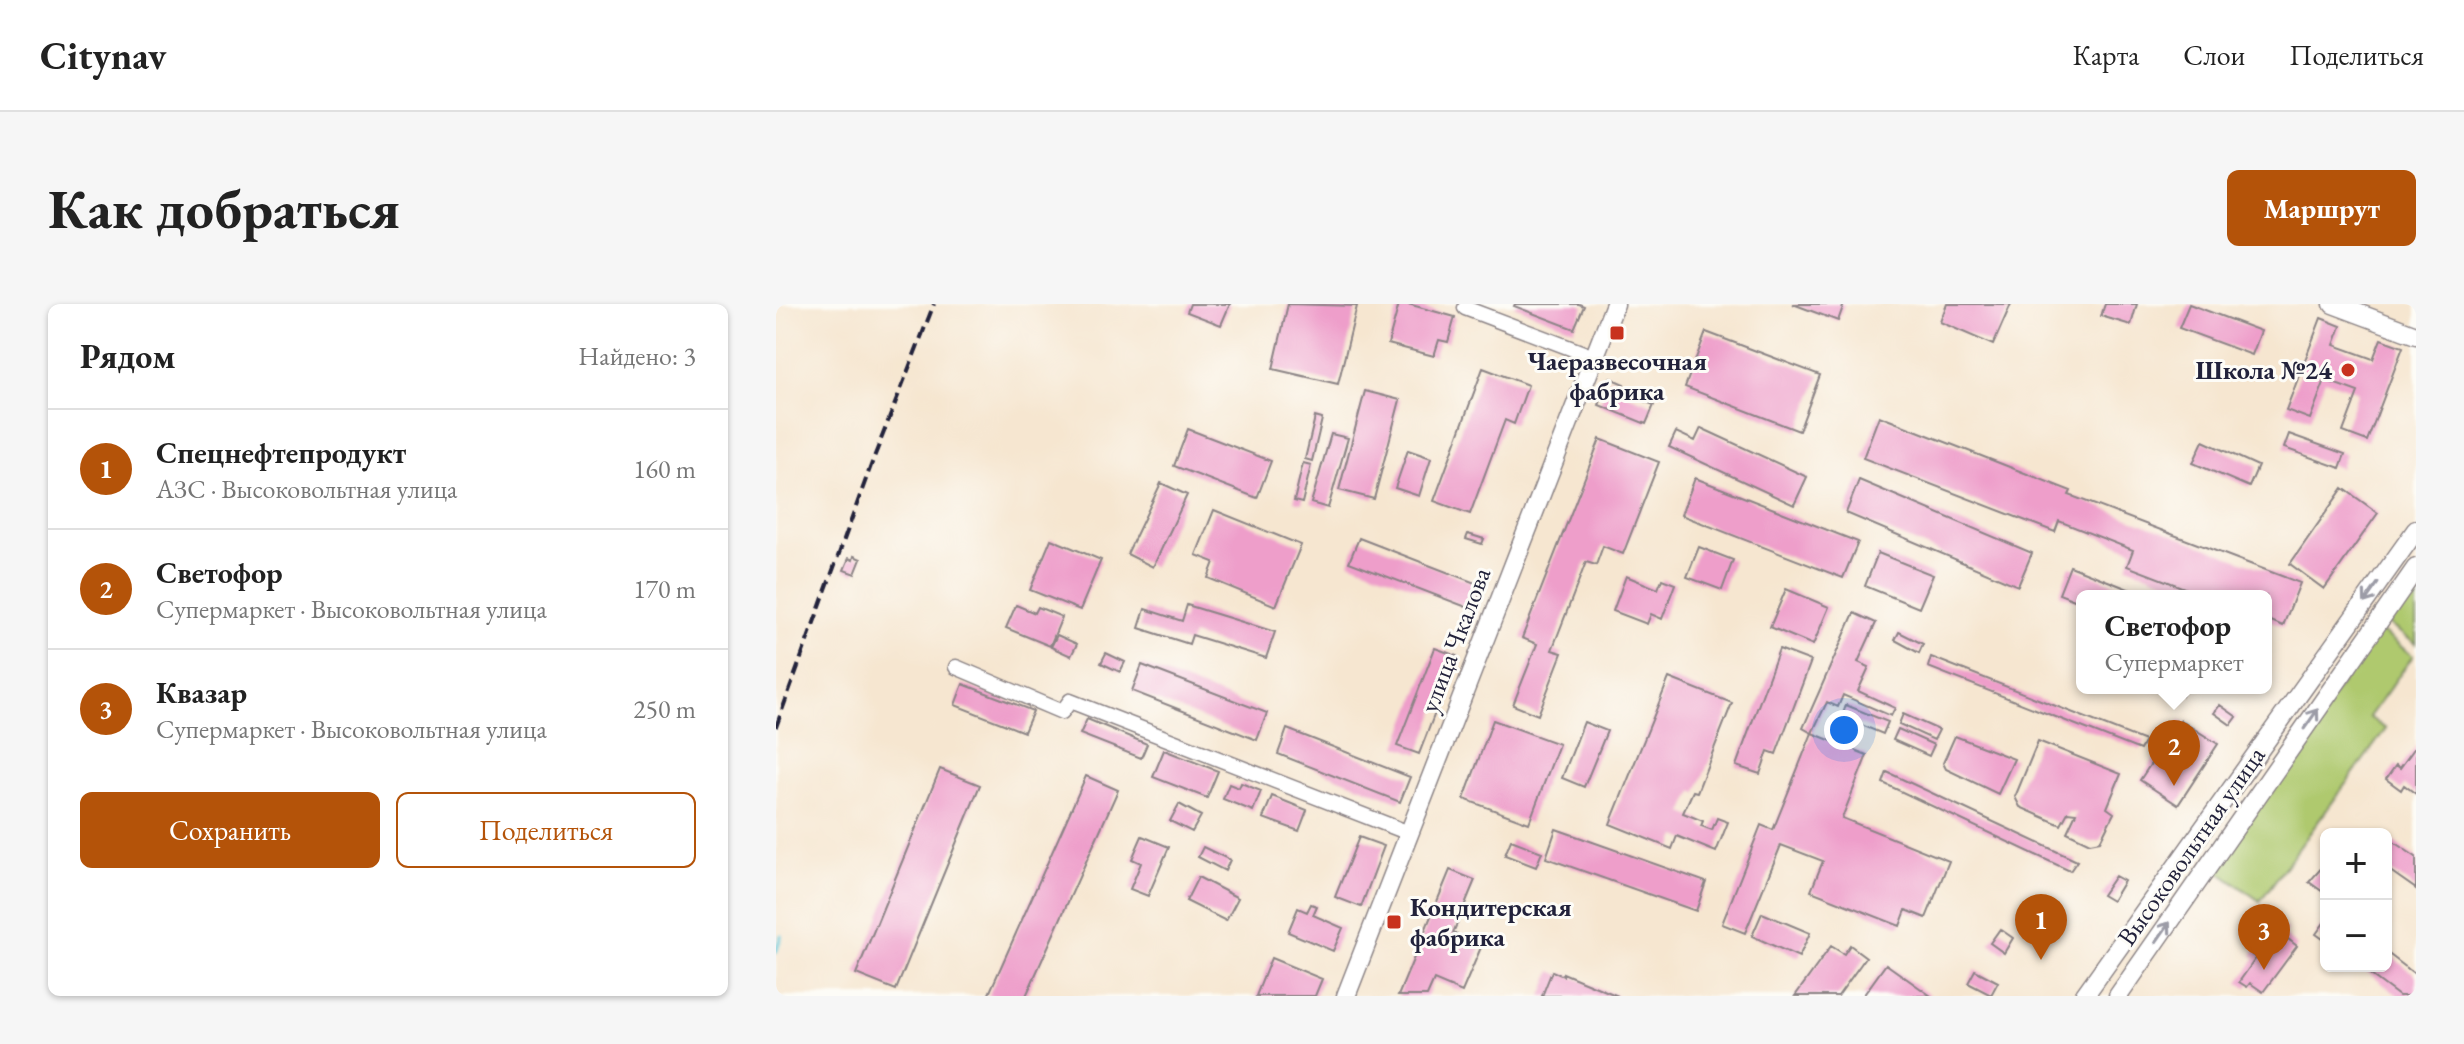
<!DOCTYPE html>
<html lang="ru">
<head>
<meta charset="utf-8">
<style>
  body { margin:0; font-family:"EB Garamond",serif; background:#f6f6f6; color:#222 }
  .controls { position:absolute; right:24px; bottom:24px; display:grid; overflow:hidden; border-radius:12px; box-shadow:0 2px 6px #0004 }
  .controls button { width:72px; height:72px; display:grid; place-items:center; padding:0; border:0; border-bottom:2px solid #e0e0e0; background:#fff; color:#222; font:40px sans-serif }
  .you { position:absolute; left:1068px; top:426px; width:28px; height:28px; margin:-20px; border:6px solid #fff; border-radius:50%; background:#1a73e8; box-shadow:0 0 0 12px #1a73e833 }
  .badge { display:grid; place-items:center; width:52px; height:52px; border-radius:50%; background:#b45309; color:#fff; font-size:26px; font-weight:700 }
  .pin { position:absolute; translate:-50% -66px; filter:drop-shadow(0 2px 4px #0008) }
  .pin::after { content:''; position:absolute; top:42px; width:28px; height:24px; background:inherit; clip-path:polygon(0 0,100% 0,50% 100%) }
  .popup { position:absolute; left:1300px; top:286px; width:196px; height:104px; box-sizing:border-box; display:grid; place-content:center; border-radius:12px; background:#fff; filter:drop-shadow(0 2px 6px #0005); font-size:26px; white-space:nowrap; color:#767676 }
  .popup b { font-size:30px; color:#222 }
  .popup::after { content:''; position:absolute; left:50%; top:100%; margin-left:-16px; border:16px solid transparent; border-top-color:#fff }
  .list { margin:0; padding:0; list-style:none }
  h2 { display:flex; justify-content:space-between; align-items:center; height:104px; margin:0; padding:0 32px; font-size:34px }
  h2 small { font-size:26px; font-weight:400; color:#767676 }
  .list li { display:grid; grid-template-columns:52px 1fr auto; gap:24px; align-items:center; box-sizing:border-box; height:120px; padding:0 32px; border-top:2px solid #e0e0e0 }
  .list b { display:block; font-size:30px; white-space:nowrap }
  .list p { margin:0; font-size:26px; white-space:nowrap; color:#767676 }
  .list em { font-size:26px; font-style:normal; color:#767676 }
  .actions { display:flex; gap:16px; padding:24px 32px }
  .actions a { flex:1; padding:18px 0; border:2px solid #b45309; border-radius:12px; text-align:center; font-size:28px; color:#b45309 }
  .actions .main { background:#b45309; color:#fff }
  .map { position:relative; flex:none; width:1640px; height:692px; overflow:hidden; border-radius:12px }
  header { display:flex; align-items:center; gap:48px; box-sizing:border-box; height:112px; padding:0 40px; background:#fff; border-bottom:2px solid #e0e0e0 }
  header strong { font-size:38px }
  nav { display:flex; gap:44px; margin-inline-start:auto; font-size:28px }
  .intro { display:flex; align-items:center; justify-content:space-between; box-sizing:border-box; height:192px; padding:0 48px }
  h1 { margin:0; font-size:56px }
  .button { padding:20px 36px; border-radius:12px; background:#b45309; color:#fff; font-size:28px; font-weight:700 }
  main { display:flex; gap:48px; padding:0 48px }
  aside { flex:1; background:#fff; border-radius:12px; box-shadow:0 2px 6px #0004 }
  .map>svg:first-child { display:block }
  .green { fill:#afc96e; stroke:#687654; stroke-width:2 }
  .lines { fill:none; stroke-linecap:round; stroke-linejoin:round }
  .stream { stroke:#5dc6d8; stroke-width:4 }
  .building { fill:#ee9eca }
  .minor-casing { stroke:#8c8486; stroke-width:17 }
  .tertiary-casing { stroke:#8c8486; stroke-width:21 }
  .minor { stroke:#fff; stroke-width:14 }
  .tertiary { stroke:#fff; stroke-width:18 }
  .rail { stroke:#22223b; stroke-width:4; stroke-dasharray:12 6; stroke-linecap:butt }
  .oneway { stroke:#9c9ca7 }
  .poi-dot { fill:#c8321e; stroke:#fdfcf7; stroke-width:3 }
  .labels { text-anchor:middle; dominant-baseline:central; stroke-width:6; stroke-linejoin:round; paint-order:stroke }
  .poi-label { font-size:26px; font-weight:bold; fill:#22223b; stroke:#fdfcf7 }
  .street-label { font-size:26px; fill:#22223b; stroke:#fdfcf7 }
</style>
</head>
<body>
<header>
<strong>Citynav</strong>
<nav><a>Карта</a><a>Слои</a><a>Поделиться</a></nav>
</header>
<div class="intro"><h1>Как добраться</h1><a class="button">Маршрут</a></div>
<main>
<aside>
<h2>Рядом<small>Найдено: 3</small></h2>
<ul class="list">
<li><span class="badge">1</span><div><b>Спецнефтепродукт</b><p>АЗС · Высоковольтная улица</p></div><em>160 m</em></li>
<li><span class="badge">2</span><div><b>Светофор</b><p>Супермаркет · Высоковольтная улица</p></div><em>170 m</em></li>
<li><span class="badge">3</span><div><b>Квазар</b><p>Супермаркет · Высоковольтная улица</p></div><em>250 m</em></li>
</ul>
<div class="actions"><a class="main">Сохранить</a><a>Поделиться</a></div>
</aside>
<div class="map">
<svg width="1640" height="692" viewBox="0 0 1640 692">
  <rect width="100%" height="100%" fill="#fdfcf7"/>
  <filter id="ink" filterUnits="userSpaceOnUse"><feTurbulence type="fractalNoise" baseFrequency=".0125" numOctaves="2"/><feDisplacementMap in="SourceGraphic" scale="16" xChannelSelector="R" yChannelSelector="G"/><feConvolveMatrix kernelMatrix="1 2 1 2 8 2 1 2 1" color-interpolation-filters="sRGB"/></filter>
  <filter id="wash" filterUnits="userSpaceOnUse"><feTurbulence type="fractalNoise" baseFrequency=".006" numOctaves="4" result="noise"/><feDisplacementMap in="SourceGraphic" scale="32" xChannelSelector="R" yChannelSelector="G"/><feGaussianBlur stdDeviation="1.8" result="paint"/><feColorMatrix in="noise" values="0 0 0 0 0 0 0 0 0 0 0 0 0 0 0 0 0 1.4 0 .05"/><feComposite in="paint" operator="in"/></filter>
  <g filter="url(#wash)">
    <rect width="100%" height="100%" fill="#f6e6d0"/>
    <!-- green -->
    <path class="green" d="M1640 268V340L1605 315Z
      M1602 325 1637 352 1593 413 1610 425 1484 597 1440 566Z"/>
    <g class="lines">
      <!-- stream -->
      <path class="stream" d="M0 648 5 632"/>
    </g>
    <g id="blocks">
      <!-- building -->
      <path class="building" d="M414 0H454L445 21 411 8Z
        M512 0 581 2 562 80 497 65Z
        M623 0H632L679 13 672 38 663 36 658 52 612 40Z
        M739 0H803L808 2 798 25 738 2Z
        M1017 0H1068L1062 17Z
        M1171 0H1235L1217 41 1164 18Z
        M1329 0H1361L1355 21 1325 12Z
        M1413 0 1485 27 1476 51 1403 24Z
        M1545 14 1565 22 1558 41 1597 55 1605 35 1627 43 1591 137 1567 128 1582 88 1549 76 1534 115 1510 106Z
        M930 28 1044 71 1023 127 909 83Z
        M707 64 752 81 738 120 729 116 694 210 658 197Z
        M834 74 848 80 845 88 878 101 870 120 823 101Z
        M589 87 624 96 598 195 563 186Z
        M1103 112 1295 187 1293 191 1524 279 1507 322 1490 315V292H1429L1351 262 1357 246 1283 217 1279 228 1087 154Z
        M539 113 546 115 536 157 529 155Z
        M925 124 1031 173 1018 201 893 143 900 128 919 137Z
        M412 125 495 157 481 194 398 162Z
        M555 130 572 134 552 204 535 199Z
        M1513 130 1569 150 1564 164 1508 144Z
        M824 135 883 158 847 250 827 242 820 261 810 258 776 346 786 349 762 411 737 401 761 340 746 334Z
        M1427 137 1482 162 1473 183 1417 159Z
        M632 146 655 154 643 192 619 184Z
        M527 159 535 161 526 199 518 197Z
        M919 174 1082 238 1067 274 905 211Z
        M1083 176 1256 249 1242 282 1070 209Z
        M385 179 411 191 377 263 351 250Z
        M1567 184 1602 209 1548 285 1514 260Z
        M438 206 525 241 500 302 432 274 438 258 420 251Z
        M692 230 708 235 706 240 690 235Z
        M583 234 707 282 698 306 573 258Z
        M275 235 325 256 304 306 254 286Z
        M923 243 957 256 946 286 911 273Z
        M1102 249 1157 271 1143 304 1089 282Z
        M78 252 85 255 79 270 68 266 73 254 77 256Z
        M1294 262 1370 292H1306V299L1283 290Z
        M850 272 882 285 886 275 899 280 886 315 875 310 871 320 837 307Z
        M1010 285 1053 303 1037 341 994 323Z
        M240 301 259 309 262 303 286 313 274 342 230 324Z
        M411 301 499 328 490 354 416 331 413 340 363 324 369 305 406 317Z
        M1078 309 1100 319 1082 358 1093 363 1082 387 1119 404 1115 412 1067 391 1062 403 1051 398 1036 429 1027 424Z
        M1123 328 1147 340 1143 349 1119 336Z
        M281 331 301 340 295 352 275 343Z
        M659 344 681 352 643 450 621 442Z
        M1003 345 1035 357 1000 450 992 447 984 470 960 462Z
        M330 349 349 358 344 368 325 359Z
        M1155 353 1369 437 1364 446 1152 363Z
        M366 361 491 409 481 436 356 387Z
        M893 374 956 399 921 488 917 487 907 509 927 517 925 522 936 526 941 514 952 518 940 548 901 532 896 545 834 520Z
        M187 380 257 407 248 428 179 401Z
        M1382 384H1409L1406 392Z
        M1070 401 1112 418 1107 430 1066 413Z
        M1444 401 1461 413 1455 421 1438 409Z
        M1127 410 1163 426 1158 436 1123 420Z
        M311 415 371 440 365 454 304 430Z
        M717 416 783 440 753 519 688 495Z
        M1404 416 1442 440 1402 501 1364 476Z
        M808 418 831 427 808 483 786 474Z
        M511 425 634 473 624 498 502 450Z
        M1122 425 1158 441 1153 452 1117 436Z
        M1036 429 1091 451 1066 514 1173 557 1150 614 1130 606 1124 622 1035 587 1047 557 1005 541 969 629 946 620 985 521 997 526Z
        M1179 432 1238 455 1222 490 1170 465 1167 459Z
        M1262 437 1345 470 1331 504 1338 509 1324 537 1314 539 1291 528 1300 509 1292 508 1285 521 1244 503 1239 493Z
        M1640 442V490L1628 481 1625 486 1610 475 1620 461 1624 464Z
        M388 446 442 467 431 494 377 473Z
        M164 465 204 481 120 686 80 670Z
        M1111 468 1301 557 1294 567 1107 479Z
        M310 472 342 486 250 692H212Z
        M465 479 485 487 477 507 447 495 453 480 463 484Z
        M496 492 531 506 523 527 487 514Z
        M403 500 425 512 416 528 394 517Z
        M780 525 930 578 920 607 770 554Z
        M366 532 393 543 372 592 354 585 365 559 356 555Z
        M583 533 608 542 585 603 559 593Z
        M1610 533 1640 553V585L1610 564Z
        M735 536 766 548 760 563 729 551Z
        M427 543 454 556 449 567 422 553Z
        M1550 553V590L1533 578 1549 560 1547 558Z
        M674 566 699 576 677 629 706 641 686 688 658 676 651 692H622Z
        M1339 572 1348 577 1336 597 1326 591Z
        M422 573 462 594 450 617 410 597Z
        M535 600 541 602 537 611 567 624 557 647 512 628 522 604 531 608Z
        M986 609 1034 629 1023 653 976 632Z
        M1550 616V637L1540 630Z
        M1504 621 1511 626 1507 631 1521 642 1487 688 1474 679 1471 683 1463 678 1480 654 1476 651 1483 642 1487 645Z
        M1224 625 1237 634 1228 649 1214 639Z
        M1074 641 1090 653 1062 692H1019L1055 642 1068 650Z
        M1610 648 1640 671V692H1623L1583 662H1610Z
        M495 654 546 675 539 692H480Z
        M1110 660 1155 692H1087Z
        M1199 666 1222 678 1215 691 1192 679Z
        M776 667 787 672V669L842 692H766Z"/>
    </g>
  </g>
  <g filter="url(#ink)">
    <use href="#blocks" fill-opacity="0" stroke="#8c8486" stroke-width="2"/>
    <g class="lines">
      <defs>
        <path id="minor" d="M689 4 818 53
          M180 363 286 408 294 397 633 529"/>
        <path id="tertiary" d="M1557 0 1640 31
          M570 692 839 0
          M1308 692 1640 226
          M1342 692 1640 264"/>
      </defs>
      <!-- minor casing -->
      <use href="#minor" class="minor-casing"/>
      <!-- tertiary casing -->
      <use href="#tertiary" class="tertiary-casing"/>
      <!-- minor -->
      <use href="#minor" class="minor"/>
      <!-- tertiary -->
      <use href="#tertiary" class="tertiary"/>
      <!-- rail -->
      <path class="rail" d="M0 423 97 156 158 0"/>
    </g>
    <!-- one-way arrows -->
    <defs><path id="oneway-shaft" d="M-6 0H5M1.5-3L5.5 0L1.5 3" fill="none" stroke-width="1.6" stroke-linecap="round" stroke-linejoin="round" transform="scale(2)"/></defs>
    <g class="oneway">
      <use href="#oneway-shaft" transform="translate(1595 289) rotate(125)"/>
      <use href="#oneway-shaft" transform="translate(1535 415) rotate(-55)"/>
      <use href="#oneway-shaft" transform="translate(1387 628) rotate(-55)"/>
    </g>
  </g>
  <!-- markers -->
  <g class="poi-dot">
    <rect x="833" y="21" width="16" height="16" rx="4"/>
    <circle cx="1572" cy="66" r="8"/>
    <rect x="610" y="610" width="16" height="16" rx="4"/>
  </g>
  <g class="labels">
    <!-- poi labels -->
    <g class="poi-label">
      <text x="841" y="57">Чаеразвесочная<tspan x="841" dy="30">фабрика</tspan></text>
      <text x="1556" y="66" text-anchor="end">Школа №24</text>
      <text x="634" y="603" text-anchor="start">Кондитерская<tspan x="634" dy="30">фабрика</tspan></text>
    </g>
    <!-- street labels -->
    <g class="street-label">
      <text transform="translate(679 336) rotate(-69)">улица Чкалова</text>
      <text transform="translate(1415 542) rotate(-55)">Высоковольтная улица</text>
    </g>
  </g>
</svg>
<div class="controls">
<button>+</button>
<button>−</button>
</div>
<div class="you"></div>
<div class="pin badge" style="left:1265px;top:656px">1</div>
<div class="pin badge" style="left:1398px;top:482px">2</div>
<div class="popup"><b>Светофор</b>Супермаркет</div>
<div class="pin badge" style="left:1488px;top:666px">3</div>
</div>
</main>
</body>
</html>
